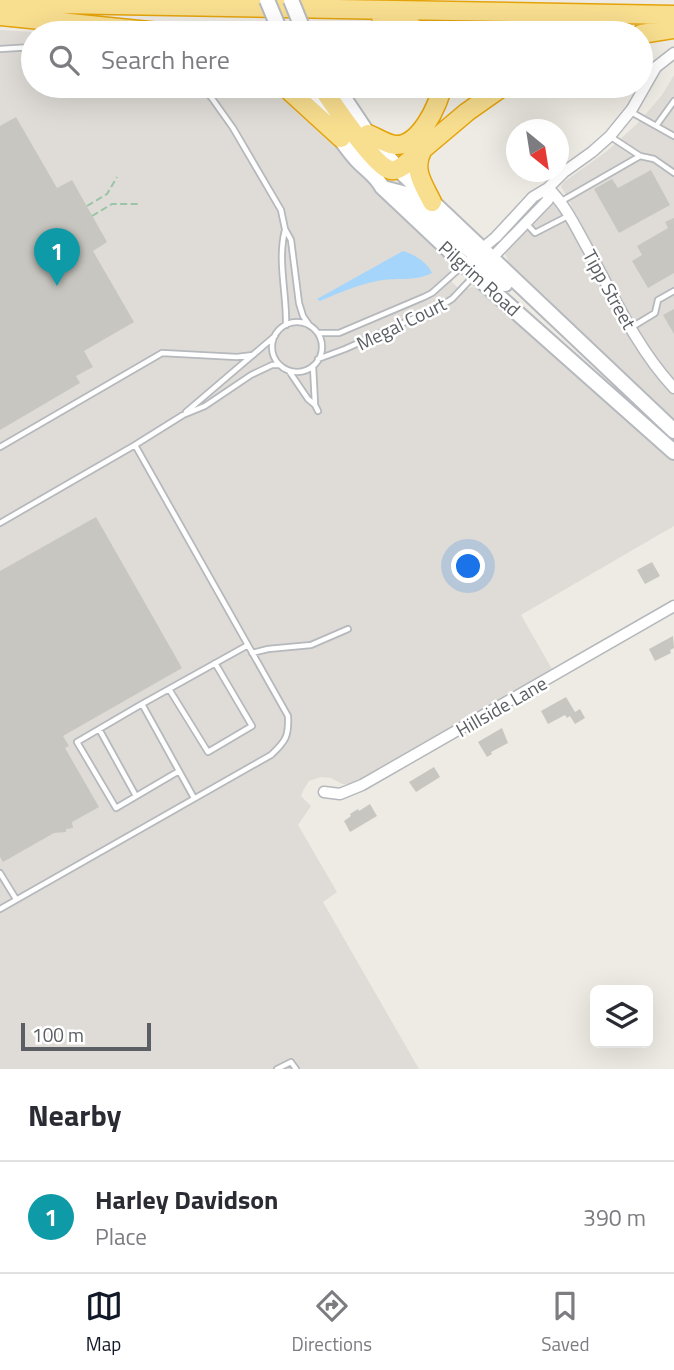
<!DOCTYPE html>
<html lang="en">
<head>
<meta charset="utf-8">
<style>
  body { margin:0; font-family:"Titillium Web",sans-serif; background:#f7f7f7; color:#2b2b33 }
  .controls { position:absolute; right:21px; bottom:21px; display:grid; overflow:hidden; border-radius:10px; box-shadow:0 7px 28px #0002 }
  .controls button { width:63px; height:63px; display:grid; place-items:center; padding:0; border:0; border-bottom:2px solid #e1e1e2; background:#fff; color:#2b2b33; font:35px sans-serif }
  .compass { position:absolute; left:506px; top:119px; width:63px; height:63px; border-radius:50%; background:#fff; box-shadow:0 7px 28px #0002; rotate:150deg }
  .scale { position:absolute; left:21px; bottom:18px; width:130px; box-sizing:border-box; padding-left:7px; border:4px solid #5b5e63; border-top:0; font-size:19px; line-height:24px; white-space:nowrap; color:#5b5e63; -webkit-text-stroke:5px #fff; paint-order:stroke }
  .you { position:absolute; left:469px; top:567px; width:24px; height:24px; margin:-18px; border:5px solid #fff; border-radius:50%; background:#1a73e8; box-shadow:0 0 0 10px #1a73e833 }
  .badge { display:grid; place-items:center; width:46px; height:46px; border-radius:50%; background:#111827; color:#fff; font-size:23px; font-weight:700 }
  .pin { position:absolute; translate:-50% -58px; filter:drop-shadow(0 2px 4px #0008) }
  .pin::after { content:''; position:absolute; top:37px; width:24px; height:21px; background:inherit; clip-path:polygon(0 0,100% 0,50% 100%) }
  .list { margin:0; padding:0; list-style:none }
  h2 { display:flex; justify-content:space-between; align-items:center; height:91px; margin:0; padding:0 28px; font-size:30px }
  h2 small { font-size:23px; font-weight:400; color:#7c7c81 }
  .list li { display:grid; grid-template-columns:46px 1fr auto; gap:21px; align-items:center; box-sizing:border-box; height:112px; padding:0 28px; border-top:2px solid #e1e1e2 }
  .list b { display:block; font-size:26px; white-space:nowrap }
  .list p { margin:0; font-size:23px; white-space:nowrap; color:#7c7c81 }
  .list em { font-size:23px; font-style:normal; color:#7c7c81 }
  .icon { flex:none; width:38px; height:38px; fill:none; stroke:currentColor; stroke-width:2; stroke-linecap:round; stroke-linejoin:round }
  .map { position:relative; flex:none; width:674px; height:1069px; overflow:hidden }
  .search { position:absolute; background:#fff; box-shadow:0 7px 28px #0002; left:21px; right:21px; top:21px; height:77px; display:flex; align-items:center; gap:18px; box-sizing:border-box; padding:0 24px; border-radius:38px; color:#7c7c81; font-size:26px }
  .sheet { height:203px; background:#fff }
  nav { display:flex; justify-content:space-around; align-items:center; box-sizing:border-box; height:98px; border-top:2px solid #e1e1e2; background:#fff; font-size:19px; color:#7c7c81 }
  nav a { display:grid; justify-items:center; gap:4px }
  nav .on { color:#111827 }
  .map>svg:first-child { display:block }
  .industrial { fill:#dfdcd7 }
  .water { fill:#a5d5fb }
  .building { fill:#c8c6c0 }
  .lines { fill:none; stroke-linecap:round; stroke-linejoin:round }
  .lane-casing { stroke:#b5b8bc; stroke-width:8 }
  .street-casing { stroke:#b5b8bc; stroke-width:13 }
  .secondary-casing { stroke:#b6b9be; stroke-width:18 }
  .highway-casing { stroke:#e5a30a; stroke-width:21 }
  .path { stroke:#9ac4a6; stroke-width:2; stroke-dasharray:7 3.5; stroke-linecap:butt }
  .lane { stroke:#fff; stroke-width:4.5 }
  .street { stroke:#fff; stroke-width:10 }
  .secondary { stroke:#fff; stroke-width:14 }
  .highway { stroke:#f8de8f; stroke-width:18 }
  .secondary-bridge-casing { stroke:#b6b9be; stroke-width:18; stroke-linecap:butt }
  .secondary-bridge { stroke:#fff; stroke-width:14 }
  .labels { text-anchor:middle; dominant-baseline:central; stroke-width:5; stroke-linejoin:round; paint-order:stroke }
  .street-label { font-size:19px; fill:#5b5e63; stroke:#fff }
</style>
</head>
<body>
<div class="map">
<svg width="674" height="1069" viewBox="0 0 674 1069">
  <rect width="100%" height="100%" fill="#edebe3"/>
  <!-- industrial -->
  <path class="industrial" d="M0 30 52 33H33V86H280L320 125 356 169 391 207 452 260 455 266 456 272 452 282 461 291 472 287 478 289 495 301 674 459V526L521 615 553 671 359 781 350 784H342L331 778 321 777 309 781 304 789 301 796 311 806 298 825 337 892 323 902 419 1069H0Z
    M674 75V422L557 311 546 297 509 263 503 249 547 205 553 204 556 206 574 234 583 228 561 186 564 182 607 151 638 123 662 95Z"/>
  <!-- water -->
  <path class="water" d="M403 251C414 254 428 263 432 273 415 282 396 277 377 281 357 285 339 293 320 301L317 299Z"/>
  <!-- building -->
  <path class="building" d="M16 117 57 188 72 180 107 242 93 251 134 322 84 351 93 367 76 376 80 383 0 430V126Z
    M651 170 670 205 619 233 594 189 612 179 618 188Z
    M674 218V273L648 288 632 261 642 255 637 246 668 228 665 222Z
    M674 309V334L663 315Z
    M96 517 182 668 63 736 69 746 65 748 99 807 72 822 73 828 66 829V832L54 833 3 862 0 857V571Z
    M652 562 660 576 645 584 637 570Z
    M673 636 674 648 670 650 671 653 655 661 649 649Z
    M566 697 575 712 580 709 585 718 575 724 570 716 567 718 565 715 548 724 541 711Z
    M502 728 508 743 491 752 492 754 487 757 478 742Z
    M434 767 440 777 416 792 409 782Z
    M370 804 377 816 350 832 344 821 351 816 350 814 358 809 359 811Z"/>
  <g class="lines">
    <defs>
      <path id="lane" d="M0 49 33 47
        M199 86 211 97 233 128 281 210 285 229 291 240 299 303 303 316 310 326
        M631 112 674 136
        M656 126 674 101
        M611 137 640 156 654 159 674 173
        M560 202 640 156
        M526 223 535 233 568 216
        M285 230C277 261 287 294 286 325
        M272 347a25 25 0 1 1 50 0a25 25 0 1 1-50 0Z
        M632 327 655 313 658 300 674 291
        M318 333H339L424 297 432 293 461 267
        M318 359 345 349 437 308 452 299 472 278
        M313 366 315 404
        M289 371 308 399 315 405 318 411
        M186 412 275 336
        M0 447 162 353 237 357 253 355
        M0 523 135 445 183 415 205 406 251 375 272 365H279
        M252 653 268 649 311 645 348 629
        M169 689 208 752 252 726 215 663
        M142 704 248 645
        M99 729 136 796
        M179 771 116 808 77 742 142 704 194 798
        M0 873 16 899
        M0 909 271 755C286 741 289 736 288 716L135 445
        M277 1069 291 1062 296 1069"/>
      <path id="street" d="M548 188C566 205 577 230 589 251 614 297 638 350 674 388
        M478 252 496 237 533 197 548 188 564 172 592 152 610 136 632 109 656 67 674 53
        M488 262 548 200V188
        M324 792 340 794 362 785 674 606"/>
      <path id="secondary" d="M308 86C322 111 337 137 356 159 366 170 375 174 382 187L487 286 674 452
        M336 86 368 134 403 174 674 431
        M383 188 406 194 472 252 486 257
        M464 264C485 266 490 270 505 284"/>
      <path id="highway" d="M0 3 674 15
        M0 16 169 33
        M381 17C395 19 410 23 420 33
        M641 34 674 29
        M284 86 341 138
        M321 86C331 101 373 164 388 169 394 172 398 169 403 166L467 112 504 86
        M368 134C376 137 386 144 395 145 419 147 439 105 442 86
        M422 151C412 170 424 185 432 202"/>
    </defs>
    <!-- lane casing -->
    <use href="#lane" class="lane-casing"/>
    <!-- street casing -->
    <use href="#street" class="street-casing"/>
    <!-- secondary casing -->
    <use href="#secondary" class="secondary-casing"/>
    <!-- highway casing -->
    <use href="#highway" class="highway-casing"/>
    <!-- path -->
    <path class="path" d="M87 206 107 194 117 177
      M92 216 112 204H140"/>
    <!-- lane -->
    <use href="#lane" class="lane"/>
    <!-- street -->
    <use href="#street" class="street"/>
    <!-- secondary -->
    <use href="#secondary" class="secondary"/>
    <!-- highway -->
    <use href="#highway" class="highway"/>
    <defs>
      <path id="secondary-bridge" d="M267 0 280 31
        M291 0 304 32"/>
    </defs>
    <!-- secondary-bridge casing -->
    <use href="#secondary-bridge" class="secondary-bridge-casing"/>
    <!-- secondary-bridge -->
    <use href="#secondary-bridge" class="secondary-bridge"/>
  </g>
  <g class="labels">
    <!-- street labels -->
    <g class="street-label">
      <text transform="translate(480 278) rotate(42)">Pilgrim Road</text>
      <text transform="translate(610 289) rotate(61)">Tipp Street</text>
      <text transform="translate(401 323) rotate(-26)">Megal Court</text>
      <text transform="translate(501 706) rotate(-30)">Hillside Lane</text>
    </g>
  </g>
</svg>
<div class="controls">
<button><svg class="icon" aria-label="layers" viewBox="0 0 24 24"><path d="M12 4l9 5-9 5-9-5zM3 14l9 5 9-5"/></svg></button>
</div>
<svg class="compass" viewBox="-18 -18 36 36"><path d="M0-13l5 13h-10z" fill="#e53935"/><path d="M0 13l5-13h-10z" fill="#7c7c81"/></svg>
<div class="scale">100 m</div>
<div class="you"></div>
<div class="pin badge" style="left:57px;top:286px;background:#0f9aa8">1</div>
<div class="search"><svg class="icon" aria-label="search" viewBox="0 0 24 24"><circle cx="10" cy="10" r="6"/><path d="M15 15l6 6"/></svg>Search here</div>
</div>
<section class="sheet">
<h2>Nearby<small></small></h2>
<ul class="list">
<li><span class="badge" style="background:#0f9aa8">1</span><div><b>Harley Davidson</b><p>Place</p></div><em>390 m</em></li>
</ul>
</section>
<nav>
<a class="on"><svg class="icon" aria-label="map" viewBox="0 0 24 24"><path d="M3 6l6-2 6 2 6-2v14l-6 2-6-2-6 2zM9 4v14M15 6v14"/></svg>Map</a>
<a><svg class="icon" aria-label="directions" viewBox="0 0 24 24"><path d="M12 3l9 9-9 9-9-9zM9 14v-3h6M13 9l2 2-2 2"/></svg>Directions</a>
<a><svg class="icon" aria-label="saved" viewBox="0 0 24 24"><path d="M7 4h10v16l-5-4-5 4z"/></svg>Saved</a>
</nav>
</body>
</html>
